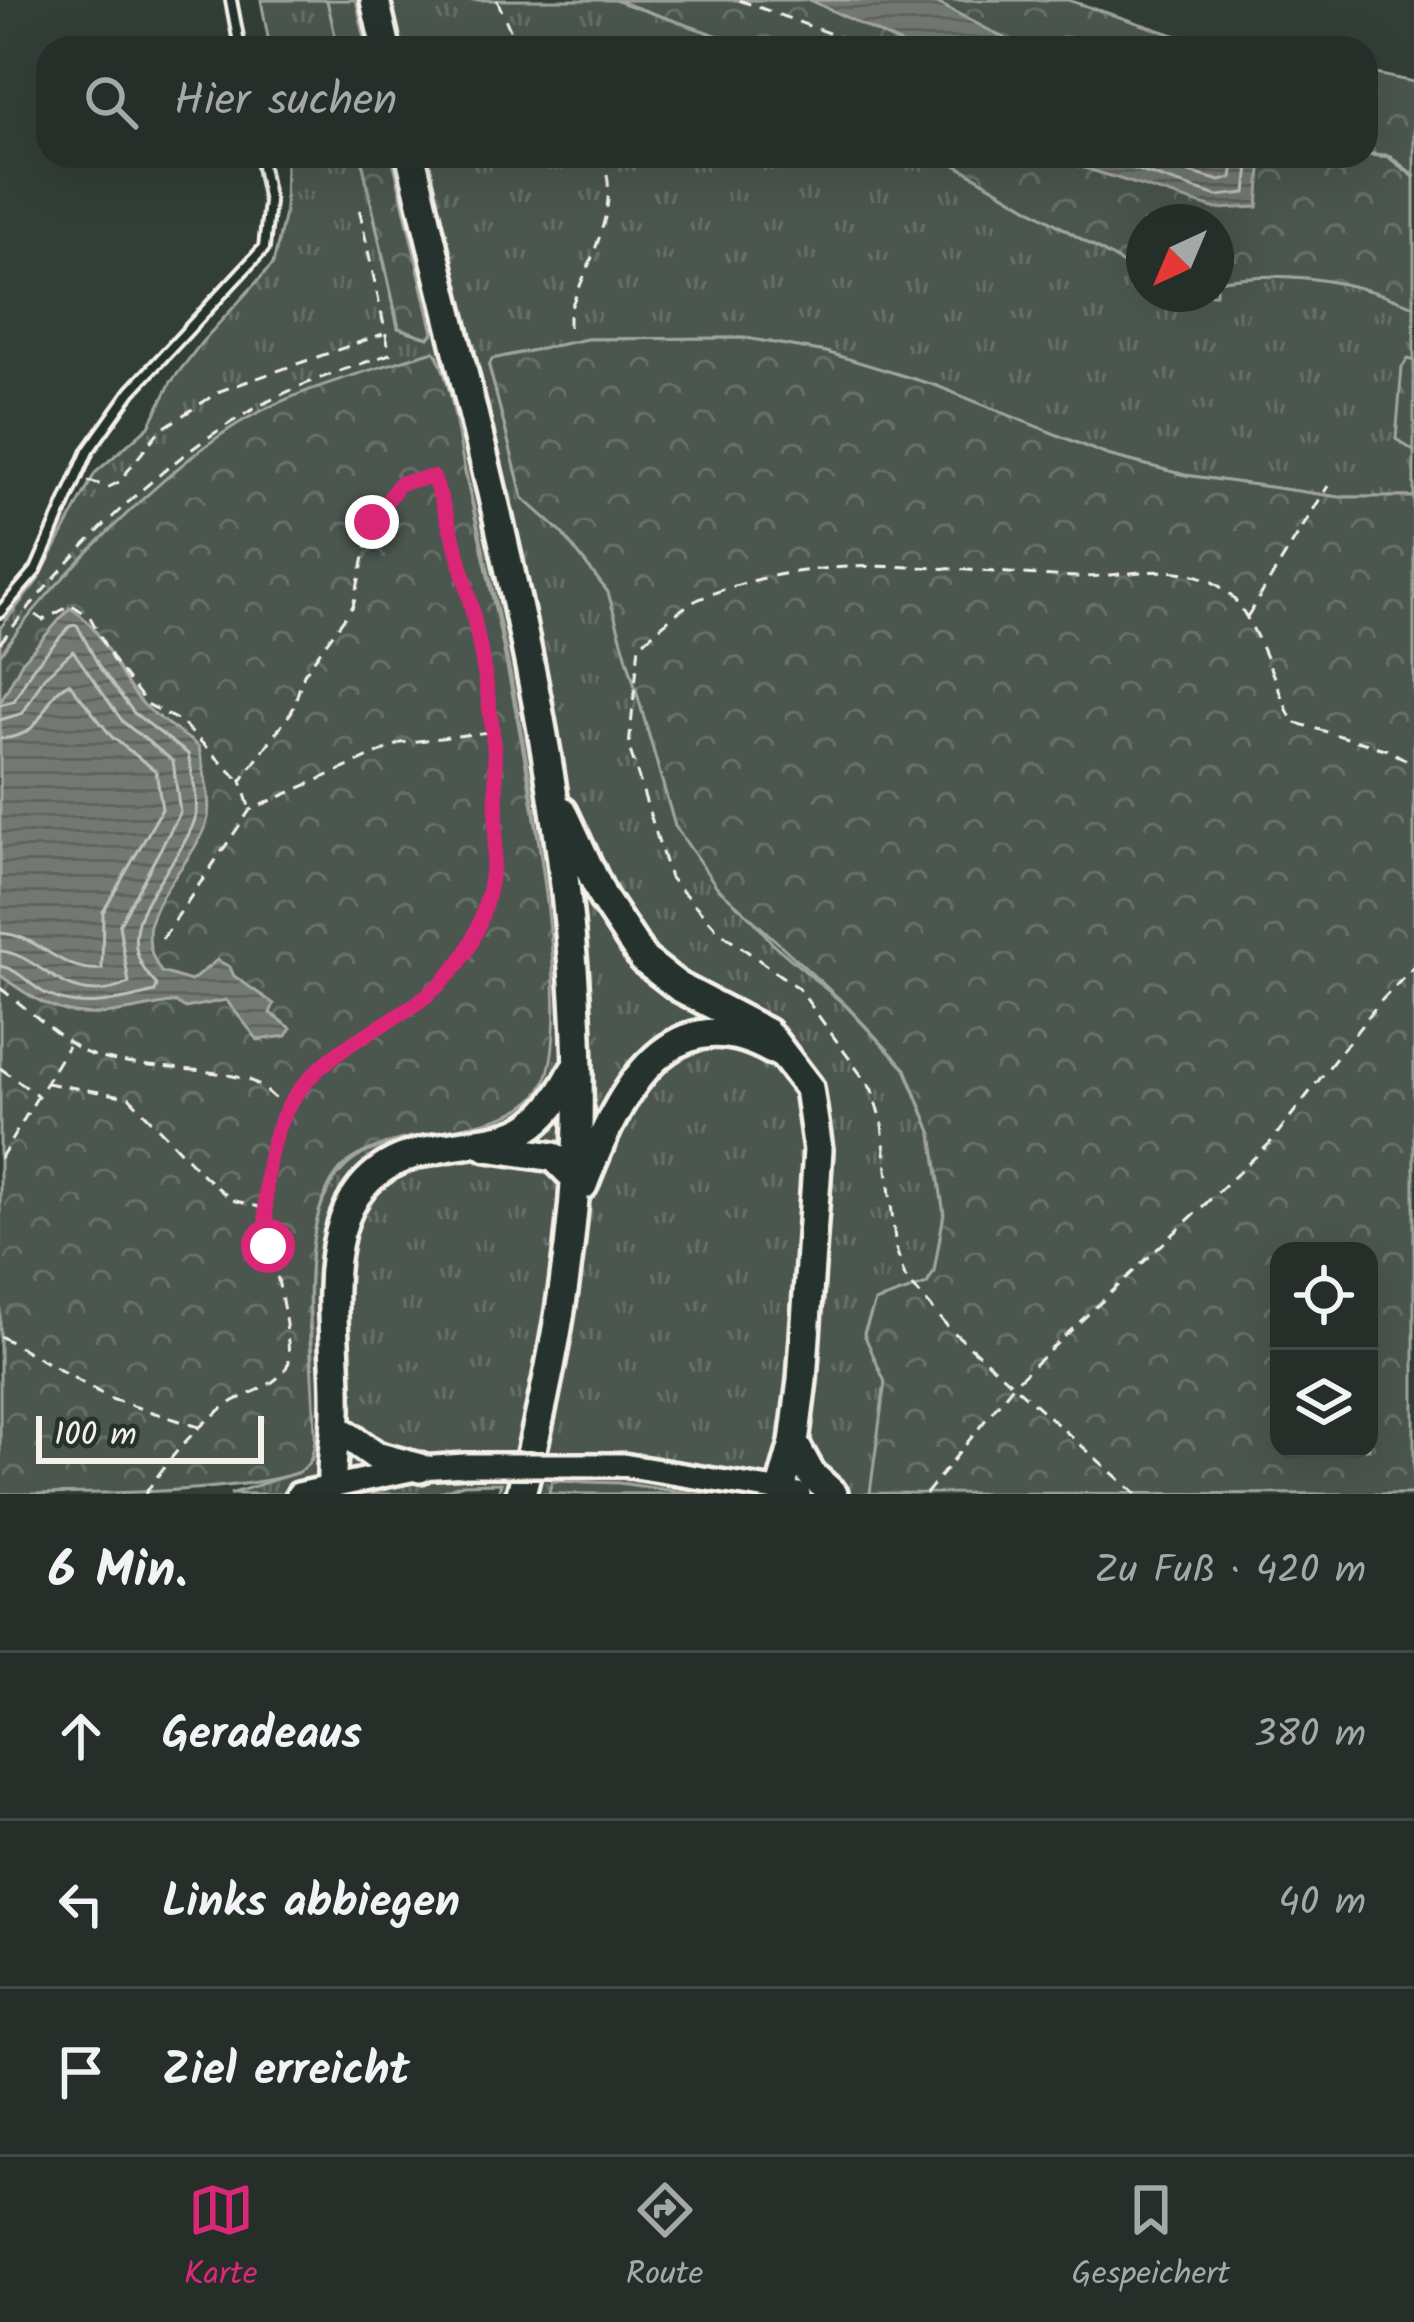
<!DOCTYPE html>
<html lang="de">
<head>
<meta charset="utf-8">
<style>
  body { margin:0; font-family:Kalam,sans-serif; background:#323a36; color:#f1f3f6 }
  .controls { position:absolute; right:36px; bottom:36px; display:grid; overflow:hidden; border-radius:24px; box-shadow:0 12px 48px #0002 }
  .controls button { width:108px; height:108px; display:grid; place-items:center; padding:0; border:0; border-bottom:3px solid #424a47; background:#262e2a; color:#f1f3f6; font:60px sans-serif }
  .compass { position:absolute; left:1126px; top:204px; width:108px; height:108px; border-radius:50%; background:#262e2a; box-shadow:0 12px 48px #0002; rotate:224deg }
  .scale { position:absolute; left:36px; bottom:30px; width:228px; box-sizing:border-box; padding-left:12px; border:6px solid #f4f1e8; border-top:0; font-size:33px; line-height:42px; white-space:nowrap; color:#f4f1e8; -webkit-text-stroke:9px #26332d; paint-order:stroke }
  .stop { position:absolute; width:36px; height:36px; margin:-27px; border:9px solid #db2777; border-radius:50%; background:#fff }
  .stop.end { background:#db2777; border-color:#fff; box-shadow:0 3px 12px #0008 }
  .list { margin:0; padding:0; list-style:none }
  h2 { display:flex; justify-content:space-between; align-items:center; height:156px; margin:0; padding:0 48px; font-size:51px }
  h2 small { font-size:39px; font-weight:400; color:#a4a8a8 }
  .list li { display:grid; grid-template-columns:78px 1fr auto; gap:36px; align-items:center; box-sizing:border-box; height:168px; padding:0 48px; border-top:3px solid #424a47 }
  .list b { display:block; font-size:45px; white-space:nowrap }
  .list em { font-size:39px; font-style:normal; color:#a4a8a8 }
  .icon { flex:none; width:66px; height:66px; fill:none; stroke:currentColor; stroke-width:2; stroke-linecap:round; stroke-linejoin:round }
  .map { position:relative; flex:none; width:1414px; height:1494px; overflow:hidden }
  .search { position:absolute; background:#262e2a; box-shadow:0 12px 48px #0002; left:36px; right:36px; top:36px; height:132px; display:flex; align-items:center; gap:30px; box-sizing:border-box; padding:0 42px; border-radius:36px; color:#a4a8a8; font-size:45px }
  .sheet { height:660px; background:#262e2a }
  nav { display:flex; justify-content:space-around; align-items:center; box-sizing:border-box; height:168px; border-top:3px solid #424a47; background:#262e2a; font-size:33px; color:#a4a8a8 }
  nav a { display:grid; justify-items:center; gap:6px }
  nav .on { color:#db2777 }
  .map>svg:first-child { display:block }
  .grass { fill:url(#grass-tufts); stroke:#a0a49c; stroke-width:3 }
  .forest { fill:url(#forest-crowns); stroke:#a0a49c; stroke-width:3; fill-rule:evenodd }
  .water { fill:url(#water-rules); stroke:#a6a9a1; stroke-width:3 }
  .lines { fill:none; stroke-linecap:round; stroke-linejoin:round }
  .shore { stroke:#c0c1b9; stroke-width:3 }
  .stream { stroke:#a6a9a1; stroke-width:4.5 }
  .lane-casing { stroke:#f4f1e8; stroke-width:16 }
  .secondary-casing { stroke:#f4f1e8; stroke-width:30 }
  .highway-casing { stroke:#f4f1e8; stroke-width:36 }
  .path { stroke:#f4f1e8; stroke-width:3; stroke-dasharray:12 9; stroke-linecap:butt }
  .lane { stroke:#26332d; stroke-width:8 }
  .secondary { stroke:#26332d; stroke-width:21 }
  .highway { stroke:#26332d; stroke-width:27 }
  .secondary-bridge-casing { stroke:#f4f1e8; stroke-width:30; stroke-linecap:butt }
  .secondary-bridge { stroke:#26332d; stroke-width:21 }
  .route { stroke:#db2777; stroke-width:15 }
</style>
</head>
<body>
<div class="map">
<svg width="1414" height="1494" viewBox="0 0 1414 1494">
  <defs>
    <pattern id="grass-tufts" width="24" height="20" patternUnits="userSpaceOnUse" patternTransform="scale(3)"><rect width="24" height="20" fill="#4c564f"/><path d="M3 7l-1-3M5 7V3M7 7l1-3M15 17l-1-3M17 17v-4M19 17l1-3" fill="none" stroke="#666f68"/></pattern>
    <pattern id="forest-crowns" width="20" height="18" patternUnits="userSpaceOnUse" patternTransform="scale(3)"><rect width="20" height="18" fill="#4c564f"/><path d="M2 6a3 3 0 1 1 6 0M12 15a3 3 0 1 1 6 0" fill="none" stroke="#666f68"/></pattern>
    <pattern id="water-rules" width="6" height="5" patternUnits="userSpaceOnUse" patternTransform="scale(3)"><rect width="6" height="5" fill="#727972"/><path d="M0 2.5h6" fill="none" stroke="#60635e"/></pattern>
  </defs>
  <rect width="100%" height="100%" fill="#323e38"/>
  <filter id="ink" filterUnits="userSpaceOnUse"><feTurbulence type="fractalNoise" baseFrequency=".00833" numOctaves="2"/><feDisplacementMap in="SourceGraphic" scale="24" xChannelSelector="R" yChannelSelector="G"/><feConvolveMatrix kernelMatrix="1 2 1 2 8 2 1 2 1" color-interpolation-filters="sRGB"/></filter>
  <g filter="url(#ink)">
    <!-- grass -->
    <path class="grass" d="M261 0H327L338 48H270Z
      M356 0H615L753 48H367Z
      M286 156H361L398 328 428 338 433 332 392 156H940L1144 276V294H1216V281C1285 269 1349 279 1414 306V361L1408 359 1396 439 1414 451V497H1339L1185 475 1107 455 826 352 746 338 587 339 492 359 489 366 523 498 562 533 608 592 675 826 773 944 845 1005 905 1069 932 1134 944 1214 934 1272 926 1285 875 1302 864 1333 885 1382 873 1494H694L619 1483 553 1481 549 1494H498L501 1483 463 1484 435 1494H230L299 1472 312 1459C326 1371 269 1178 381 1147 417 1137 515 1126 533 1096 599 985 470 496 438 356L168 482 78 563 0 655V628L38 580 95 473 149 426 171 382 202 342 273 264 285 213Z"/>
    <!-- forest -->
    <path class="forest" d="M327 0H356L367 48H338Z
      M615 0H1068L1177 36 1248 40 1278 48H753Z
      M1366 72 1414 82V306C1349 279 1285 269 1216 281V222H1144V276L941 156H1366Z
      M361 156H392L433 333 429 338 399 328Z
      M745 338 826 352 937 386 1107 455 1185 475 1339 497H1414V1494L870 1493 885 1382 864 1334 875 1302 927 1284 934 1272 944 1214 932 1134 906 1069 846 1005 717 887 675 826 608 592 562 533 523 498 489 366 492 359 587 339ZM1279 1251H1369V1449H1279Z
      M434 351C452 376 459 448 467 482 490 583 590 1013 541 1089 524 1114 490 1122 462 1127 428 1134 388 1139 357 1156 286 1195 315 1368 315 1439 313 1453 312 1464 299 1472 239 1494 74 1494 0 1494V655C45 588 161 475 228 430 289 390 366 372 434 351Z
      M1408 359 1414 361V451L1396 439 1402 367Z
      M552 1481 619 1483 694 1494H549Z"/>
    <!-- water -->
    <path class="water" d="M810 0H932L1023 48H910Z
      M1046 156H1262L1258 207 1216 209Z
      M70 608C105 627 115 677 145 706 161 721 182 733 199 747 202 767 213 802 207 822 188 876 122 914 161 972L191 981 217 960 230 967 234 976 274 1004 270 1013 291 1028 286 1036 258 1040 226 1000 186 1008 175 1002C94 1016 71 1029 0 975V703L22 662Z"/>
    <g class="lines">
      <!-- shore -->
      <path class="shore" d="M1095 156 1217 196 1246 193 1250 156
        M1134 156 1220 181 1232 178 1235 156
        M0 705 14 701 32 669 70 626 77 625 100 668 134 713 188 754C191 771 200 802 195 819 176 876 98 927 157 985L155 992C120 1001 76 1013 41 991 27 982 17 969 0 966
        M0 720 23 713 44 677 73 651 123 722 173 761 180 813 119 925 129 983C67 1012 42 954 0 951
        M0 739C50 736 39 696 69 683L112 737 156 771 162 809 103 912 102 969C59 973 40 935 0 933"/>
      <!-- stream -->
      <path class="stream" d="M1366 154 1388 156 1414 176"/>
      <defs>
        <path id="lane" d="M231 0 240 48
          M0 612 36 570 88 451 131 391 264 248 269 202 260 156"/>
        <path id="secondary" d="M623 1465 799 1494
          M298 1494 420 1468 465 1465"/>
        <path id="highway" d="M375 0 386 48
          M411 156C484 473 584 799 578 1127 575 1251 552 1374 521 1494
          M563 812 603 898 644 960 679 987 767 1033 809 1088 818 1150 802 1380 794 1443 781 1489
          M487 1147 554 1157 575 1178
          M583 1185C614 1105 664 990 772 1050
          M341 1431 376 1456 420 1468
          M794 1443 811 1474 833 1494
          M332 1484C331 1459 336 1436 336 1411 339 1326 303 1186 415 1154 495 1131 529 1158 574 1070"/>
      </defs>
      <!-- lane casing -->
      <use href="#lane" class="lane-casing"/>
      <!-- secondary casing -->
      <use href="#secondary" class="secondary-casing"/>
      <!-- highway casing -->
      <use href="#highway" class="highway-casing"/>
      <!-- path -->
      <path class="path" d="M497 0 518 48
        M739 0 869 48
        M569 327V313C585 268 626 201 600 156
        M88 481 109 487 119 482 159 431 220 391 383 334
        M36 615 43 620 72 605 90 617 112 659 147 704 181 722 238 779
        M1247 617 1328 486
        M0 643C75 548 173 445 285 393 319 377 355 366 390 354L358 203
        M162 939 250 810 401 743 489 732
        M0 988C20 1003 71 1047 89 1054 140 1071 194 1065 246 1079 259 1082 272 1097 283 1105
        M0 1068 37 1095
        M46 1083 129 1097 204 1176 232 1200 263 1208
        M0 1159 68 1046
        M0 1336 111 1399 199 1427
        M145 1494C168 1460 194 1427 229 1404 250 1391 279 1387 289 1362 288 1284 250 1215 273 1136 295 1061 370 1042 424 997 549 895 483 608 432 477L401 483 383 500 372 522 353 606 304 674 292 711 241 781 250 810
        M926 1494 1016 1382 1270 1143 1378 1004 1414 967
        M1136 1494 949 1328 905 1277 896 1249 882 1124 872 1090 799 989 719 931 670 878 629 747 639 645C657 631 677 610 697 600 820 546 949 572 1076 577 1125 578 1185 556 1227 592 1256 617 1275 687 1293 722L1388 750 1414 764"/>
      <!-- lane -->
      <use href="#lane" class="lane"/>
      <!-- secondary -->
      <use href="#secondary" class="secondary"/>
      <!-- highway -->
      <use href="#highway" class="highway"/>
      <defs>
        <path id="secondary-bridge" d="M465 1465H623"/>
      </defs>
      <!-- secondary-bridge casing -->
      <use href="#secondary-bridge" class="secondary-bridge-casing"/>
      <!-- secondary-bridge -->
      <use href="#secondary-bridge" class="secondary-bridge"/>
    </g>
  </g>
  <g class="lines" filter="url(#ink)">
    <!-- route -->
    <path class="route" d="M268 1246C257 1139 282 1081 377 1028 411 1009 447 985 467 951 531 837 477 593 433 477L400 483 372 522"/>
  </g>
</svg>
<div class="controls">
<button><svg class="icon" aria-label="locate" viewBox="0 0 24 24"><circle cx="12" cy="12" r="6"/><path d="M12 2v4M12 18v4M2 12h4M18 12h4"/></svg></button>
<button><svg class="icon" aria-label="layers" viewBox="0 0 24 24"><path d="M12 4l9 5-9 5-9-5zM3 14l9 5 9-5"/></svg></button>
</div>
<svg class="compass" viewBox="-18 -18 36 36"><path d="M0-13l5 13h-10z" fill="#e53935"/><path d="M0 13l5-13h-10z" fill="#a4a8a8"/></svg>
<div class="scale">100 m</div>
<div class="stop" style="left:268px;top:1246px"></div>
<div class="stop end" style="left:372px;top:522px"></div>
<div class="search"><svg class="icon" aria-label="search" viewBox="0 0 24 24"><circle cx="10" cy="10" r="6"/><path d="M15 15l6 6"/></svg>Hier suchen</div>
</div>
<section class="sheet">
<h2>6 Min.<small>Zu Fuß · 420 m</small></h2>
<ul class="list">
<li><svg class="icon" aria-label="ahead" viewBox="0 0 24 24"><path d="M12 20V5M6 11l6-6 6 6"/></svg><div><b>Geradeaus</b></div><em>380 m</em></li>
<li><svg class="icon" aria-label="left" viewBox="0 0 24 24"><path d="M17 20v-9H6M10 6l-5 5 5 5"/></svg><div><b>Links abbiegen</b></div><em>40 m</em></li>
<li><svg class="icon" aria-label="arrive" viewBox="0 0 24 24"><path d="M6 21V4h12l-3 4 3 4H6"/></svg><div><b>Ziel erreicht</b></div></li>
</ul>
</section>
<nav>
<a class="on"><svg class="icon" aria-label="map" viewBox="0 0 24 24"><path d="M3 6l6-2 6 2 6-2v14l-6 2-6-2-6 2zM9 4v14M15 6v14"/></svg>Karte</a>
<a><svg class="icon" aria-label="directions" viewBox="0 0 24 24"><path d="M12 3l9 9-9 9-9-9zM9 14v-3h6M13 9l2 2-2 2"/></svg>Route</a>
<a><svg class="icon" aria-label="saved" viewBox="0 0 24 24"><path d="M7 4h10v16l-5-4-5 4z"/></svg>Gespeichert</a>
</nav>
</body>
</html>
